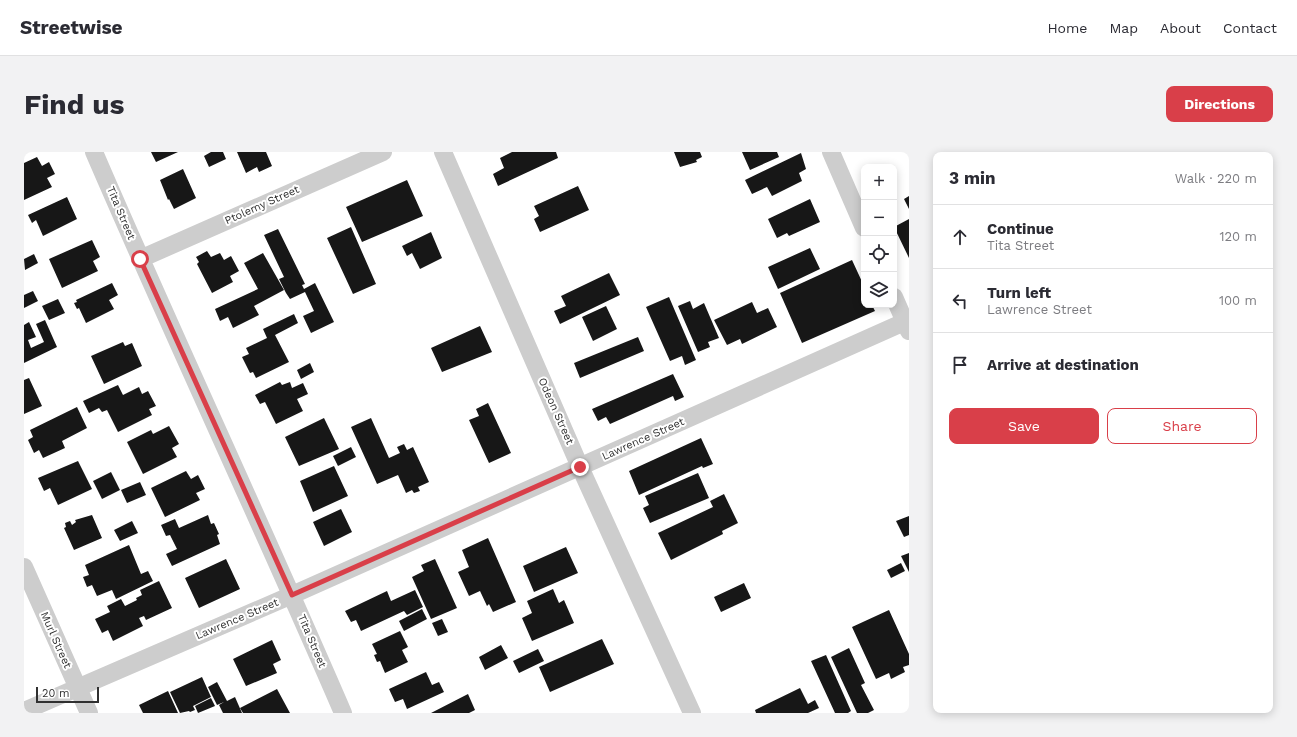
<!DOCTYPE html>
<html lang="en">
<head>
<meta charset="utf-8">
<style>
  body { margin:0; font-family:"Work Sans",sans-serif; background:#f2f2f3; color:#2b2b33 }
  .controls { position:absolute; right:12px; top:12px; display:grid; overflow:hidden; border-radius:8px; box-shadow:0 2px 10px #0003 }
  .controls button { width:36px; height:36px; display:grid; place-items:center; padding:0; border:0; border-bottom:1px solid #e1e1e2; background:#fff; color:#2b2b33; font:20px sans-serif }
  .scale { position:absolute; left:12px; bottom:10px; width:63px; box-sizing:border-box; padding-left:4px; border:2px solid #303030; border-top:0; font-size:11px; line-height:14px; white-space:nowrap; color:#303030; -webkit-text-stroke:3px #fff; paint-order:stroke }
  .stop { position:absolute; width:12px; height:12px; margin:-9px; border:3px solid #d93f49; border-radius:50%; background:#fff }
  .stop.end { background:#d93f49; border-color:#fff; box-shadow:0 1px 4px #0008 }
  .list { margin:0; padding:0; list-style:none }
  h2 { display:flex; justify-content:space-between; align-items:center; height:52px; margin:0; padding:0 16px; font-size:17px }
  h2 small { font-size:13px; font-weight:400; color:#7c7c81 }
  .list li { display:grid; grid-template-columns:26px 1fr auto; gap:12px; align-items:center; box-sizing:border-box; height:64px; padding:0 16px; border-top:1px solid #e1e1e2 }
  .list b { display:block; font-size:15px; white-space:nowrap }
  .list p { margin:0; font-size:13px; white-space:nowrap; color:#7c7c81 }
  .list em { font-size:13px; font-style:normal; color:#7c7c81 }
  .actions { display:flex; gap:8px; padding:12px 16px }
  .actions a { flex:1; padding:9px 0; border:1px solid #d93f49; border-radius:8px; text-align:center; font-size:14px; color:#d93f49 }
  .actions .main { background:#d93f49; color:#fff }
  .icon { flex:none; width:22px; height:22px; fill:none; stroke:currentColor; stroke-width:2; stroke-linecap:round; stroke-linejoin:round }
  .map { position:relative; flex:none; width:885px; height:561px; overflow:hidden; border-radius:8px }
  header { display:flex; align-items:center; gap:24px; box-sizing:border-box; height:56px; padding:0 20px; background:#fff; border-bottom:1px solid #e1e1e2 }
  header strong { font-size:19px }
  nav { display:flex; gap:22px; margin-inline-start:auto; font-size:14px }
  .intro { display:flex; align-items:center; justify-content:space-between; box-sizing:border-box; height:96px; padding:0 24px }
  h1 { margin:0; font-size:28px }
  .button { padding:10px 18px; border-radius:8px; background:#d93f49; color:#fff; font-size:14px; font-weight:700 }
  main { display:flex; gap:24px; padding:0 24px }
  aside { flex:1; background:#fff; border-radius:8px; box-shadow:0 2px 10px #0003 }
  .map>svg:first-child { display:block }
  .building { fill:#171717 }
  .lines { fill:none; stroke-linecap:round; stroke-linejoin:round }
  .street { stroke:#cdcdcd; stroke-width:18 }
  .route { stroke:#d93f49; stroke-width:5 }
  .labels { text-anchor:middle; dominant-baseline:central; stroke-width:4; stroke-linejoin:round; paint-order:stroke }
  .street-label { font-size:11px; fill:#303030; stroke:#fff }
</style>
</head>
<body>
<header>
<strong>Streetwise</strong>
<nav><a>Home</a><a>Map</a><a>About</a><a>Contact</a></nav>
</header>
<div class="intro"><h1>Find us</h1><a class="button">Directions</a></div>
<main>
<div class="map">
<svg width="885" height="561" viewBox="0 0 885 561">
  <rect width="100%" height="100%" fill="#fff"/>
  <!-- building -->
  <path class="building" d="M127 0H154L132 10Z
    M187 0H199L202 7 185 15 180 4Z
    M213 0H242L248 14 235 20 233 15 222 21Z
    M488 0H532L534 6 474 34 469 22 480 16 476 6Z
    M650 0H676L678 5 672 8 673 10 656 15Z
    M718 0H753L755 5 726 18Z
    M777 1 782 17 775 21 778 29 748 44 743 35 728 42 721 28Z
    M13 5 18 14 25 10 31 22 23 26 28 35 0 48V11Z
    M159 17 172 46 150 57 145 47 144 48 136 28Z
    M383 28 399 64 338 90 322 55Z
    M554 34 565 58 516 80 510 67 515 64 510 54Z
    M885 44V57L880 47Z
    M43 45 53 67 19 84 12 68 8 71 4 63Z
    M786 47 796 70 765 84 763 81 753 86 744 67Z
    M885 67V106L870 75Z
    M327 75 352 132 329 142 303 86Z
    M254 77 281 132 278 133 280 137 291 131 310 170 287 181 279 164 290 159 281 140 266 147 262 141 255 127 260 125 240 83Z
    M407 80 418 106 396 117 388 101 383 104 378 94Z
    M68 88 76 105 69 109 74 119 38 136 25 107Z
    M786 96 796 117 754 137 744 115Z
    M183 99 187 105 196 101 200 108 207 104 215 119 206 124 209 130 188 141 173 112 175 110 172 105Z
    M239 101 260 138 230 154 235 163 209 176 204 165 196 169 191 157 234 137 220 111Z
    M10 102 14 111 1 118 0 107Z
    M828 108 840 134V153H848L851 159 778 191 756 141Z
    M585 121 596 143 536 172 530 159 542 154 537 144Z
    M88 131 94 143 85 148 90 157 62 171 55 156 53 157 50 151 53 150 52 148Z
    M9 139 14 149 0 156V143Z
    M645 145 672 208 661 213 658 204 646 209 622 155Z
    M34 147 41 161 25 168 18 154Z
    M666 149 669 157 680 151 695 186 684 190 686 195 674 200 654 154Z
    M728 150 733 161 744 156 753 175 718 192 716 187 703 193 690 168Z
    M582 154 593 177 569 189 558 165Z
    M270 162 274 171 251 183 265 210 232 226 229 220 226 221 218 205 225 202 222 196 243 186 239 177Z
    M21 168 33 195 0 211V173L5 170 12 185 4 188 7 196 20 190 12 172Z
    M456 174 468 200 418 220 407 196Z
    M614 185 620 199 556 226 550 211Z
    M99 190 101 194 108 191 118 214 80 232 67 204Z
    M286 211 290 220 277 227 273 218Z
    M649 222 660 245 651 249 649 244 586 272 582 265 574 269 568 257Z
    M5 226 18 254 0 262V228Z
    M256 230 258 233 266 230 268 236 279 231 284 242 273 247 279 259 252 272 241 250 236 252 231 243Z
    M94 233 99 243 115 235 118 242 124 239 132 254 125 257 128 263 94 280 83 258 78 260 75 256 65 261 59 249Z
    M464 251 487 301 465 311 445 268 455 264 452 257Z
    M53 255 63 276 38 289 41 296 19 306 15 298 10 301 4 288 9 285 6 278Z
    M300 266 315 297 275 314 261 285Z
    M347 266 365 306 376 301 373 295 380 292 383 298 389 295 405 330 394 335 396 339 390 341 388 338 382 341 374 323 353 332 327 275Z
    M145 274 155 292 148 296 153 305 119 322 103 290 127 278 129 282Z
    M677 286 689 312 679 316 678 314 615 343 605 319Z
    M327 295 332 305 314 314 309 304Z
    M54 309 68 337 34 353 26 336 20 339 14 326Z
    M310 314 324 344 289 360 276 329Z
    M162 319 167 327 174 323 181 337 172 341 176 348 141 365 127 336Z
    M87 320 96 338 78 347 69 329Z
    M674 321 685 346 626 371 619 356 625 353 621 344Z
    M116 330 122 343 103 351 97 338Z
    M700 342 714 371 698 379 699 382 647 408 634 381 689 355 686 349Z
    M317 357 328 380 300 394 289 370Z
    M68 363 78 386 50 398 40 376 42 375 41 371 46 369 48 373 52 370 51 368Z
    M184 363 187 372 190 371 195 382 193 383 196 392 148 414 142 402 153 397 146 383 142 384 137 373 151 367 155 376Z
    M885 364V383L880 385 872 369Z
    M108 369 114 381 96 389 90 378Z
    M464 386 492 450 469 460 465 452 463 454 456 439 445 444 434 420 445 415 438 398Z
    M105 393 117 422 124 419 129 429 92 447 88 438 73 444 68 433 63 435 59 425 65 423 61 413Z
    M542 395 554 421 510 440 499 414Z
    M885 401V420L877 404Z
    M202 407 216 437 175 456 161 426Z
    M411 407 433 456 407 467 388 425 400 419 397 413Z
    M877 411 881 419 867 426 863 418Z
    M135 429 148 456 122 468 120 464 115 466 119 474 89 489 84 478 78 481 71 467 86 460 83 454 97 447 101 454 113 448 112 446 118 443 116 438Z
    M720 431 727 446 697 460 690 445Z
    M529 437 535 451 540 448 550 471 508 489 498 466 508 461 503 449Z
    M391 438 399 455 383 463 380 459 337 479 332 468 327 470 321 459 363 439 367 449Z
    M398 457 403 467 380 479 375 469Z
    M865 458 885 502V513L879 515 881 520 867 527 865 521 852 527 828 475Z
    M418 467 424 480 414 484 408 471Z
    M376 479 384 495 378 498 384 510 361 521 356 509 353 510 350 503 353 502 348 492Z
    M578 487 590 512 526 540 515 515Z
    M248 488 257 508 249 512 253 521 222 534 209 507Z
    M477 493 484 506 461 518 455 505Z
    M825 496 841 531 837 533 850 558 844 561H833L807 505Z
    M514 497 520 509 495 521 489 509Z
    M802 503 827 559 824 561H811L787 509Z
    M402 520 408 533 415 530 420 540 383 557 379 547 371 550 365 537Z
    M178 525 187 545 169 554 171 558 166 560 165 559 156 561 146 540Z
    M193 530 203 549 211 545 218 561H199L195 553 200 550 193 553 184 535Z
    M776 536 784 552 791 548 795 556 784 561H732L731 558Z
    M253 537 266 561H219L216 556Z
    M144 539 154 561H119L115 553Z
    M444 542 451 558 445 561H407Z
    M187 546 191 554 174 561 171 554Z"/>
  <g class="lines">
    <!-- street -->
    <path class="street" d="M70 0C151 188 238 373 319 561
      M419 0 556 315 668 561
      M807 0 840 76
      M116 107 359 0
      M870 145 885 179
      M0 415 65 561
      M0 559 268 443 885 168"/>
  </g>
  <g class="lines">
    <!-- route -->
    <path class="route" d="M116 107 268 443 556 315"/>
  </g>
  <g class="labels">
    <!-- street labels -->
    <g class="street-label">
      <text transform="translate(238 53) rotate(-24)">Ptolemy Street</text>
      <text transform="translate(97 61) rotate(67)">Tita Street</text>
      <text transform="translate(532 259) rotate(66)">Odeon Street</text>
      <text transform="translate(619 287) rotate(-24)">Lawrence Street</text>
      <text transform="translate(213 467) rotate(-23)">Lawrence Street</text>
      <text transform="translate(32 488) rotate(66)">Murl Street</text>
      <text transform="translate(288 489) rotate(67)">Tita Street</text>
    </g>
  </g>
</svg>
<div class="controls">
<button>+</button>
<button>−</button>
<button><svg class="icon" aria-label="locate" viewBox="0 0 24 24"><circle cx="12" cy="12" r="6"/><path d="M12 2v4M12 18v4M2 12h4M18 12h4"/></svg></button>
<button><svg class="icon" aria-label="layers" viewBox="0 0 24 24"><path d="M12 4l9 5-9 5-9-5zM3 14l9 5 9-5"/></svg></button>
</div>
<div class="scale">20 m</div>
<div class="stop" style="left:116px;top:107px"></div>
<div class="stop end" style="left:556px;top:315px"></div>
</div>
<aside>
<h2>3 min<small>Walk · 220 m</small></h2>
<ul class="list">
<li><svg class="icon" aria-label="ahead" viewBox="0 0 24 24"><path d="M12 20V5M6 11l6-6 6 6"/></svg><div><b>Continue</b><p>Tita Street</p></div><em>120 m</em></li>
<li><svg class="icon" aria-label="left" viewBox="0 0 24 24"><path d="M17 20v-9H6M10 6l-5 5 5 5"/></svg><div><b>Turn left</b><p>Lawrence Street</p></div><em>100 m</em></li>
<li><svg class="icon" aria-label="arrive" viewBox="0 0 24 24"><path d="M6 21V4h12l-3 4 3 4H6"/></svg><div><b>Arrive at destination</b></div></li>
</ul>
<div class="actions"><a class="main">Save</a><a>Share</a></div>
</aside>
</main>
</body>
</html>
